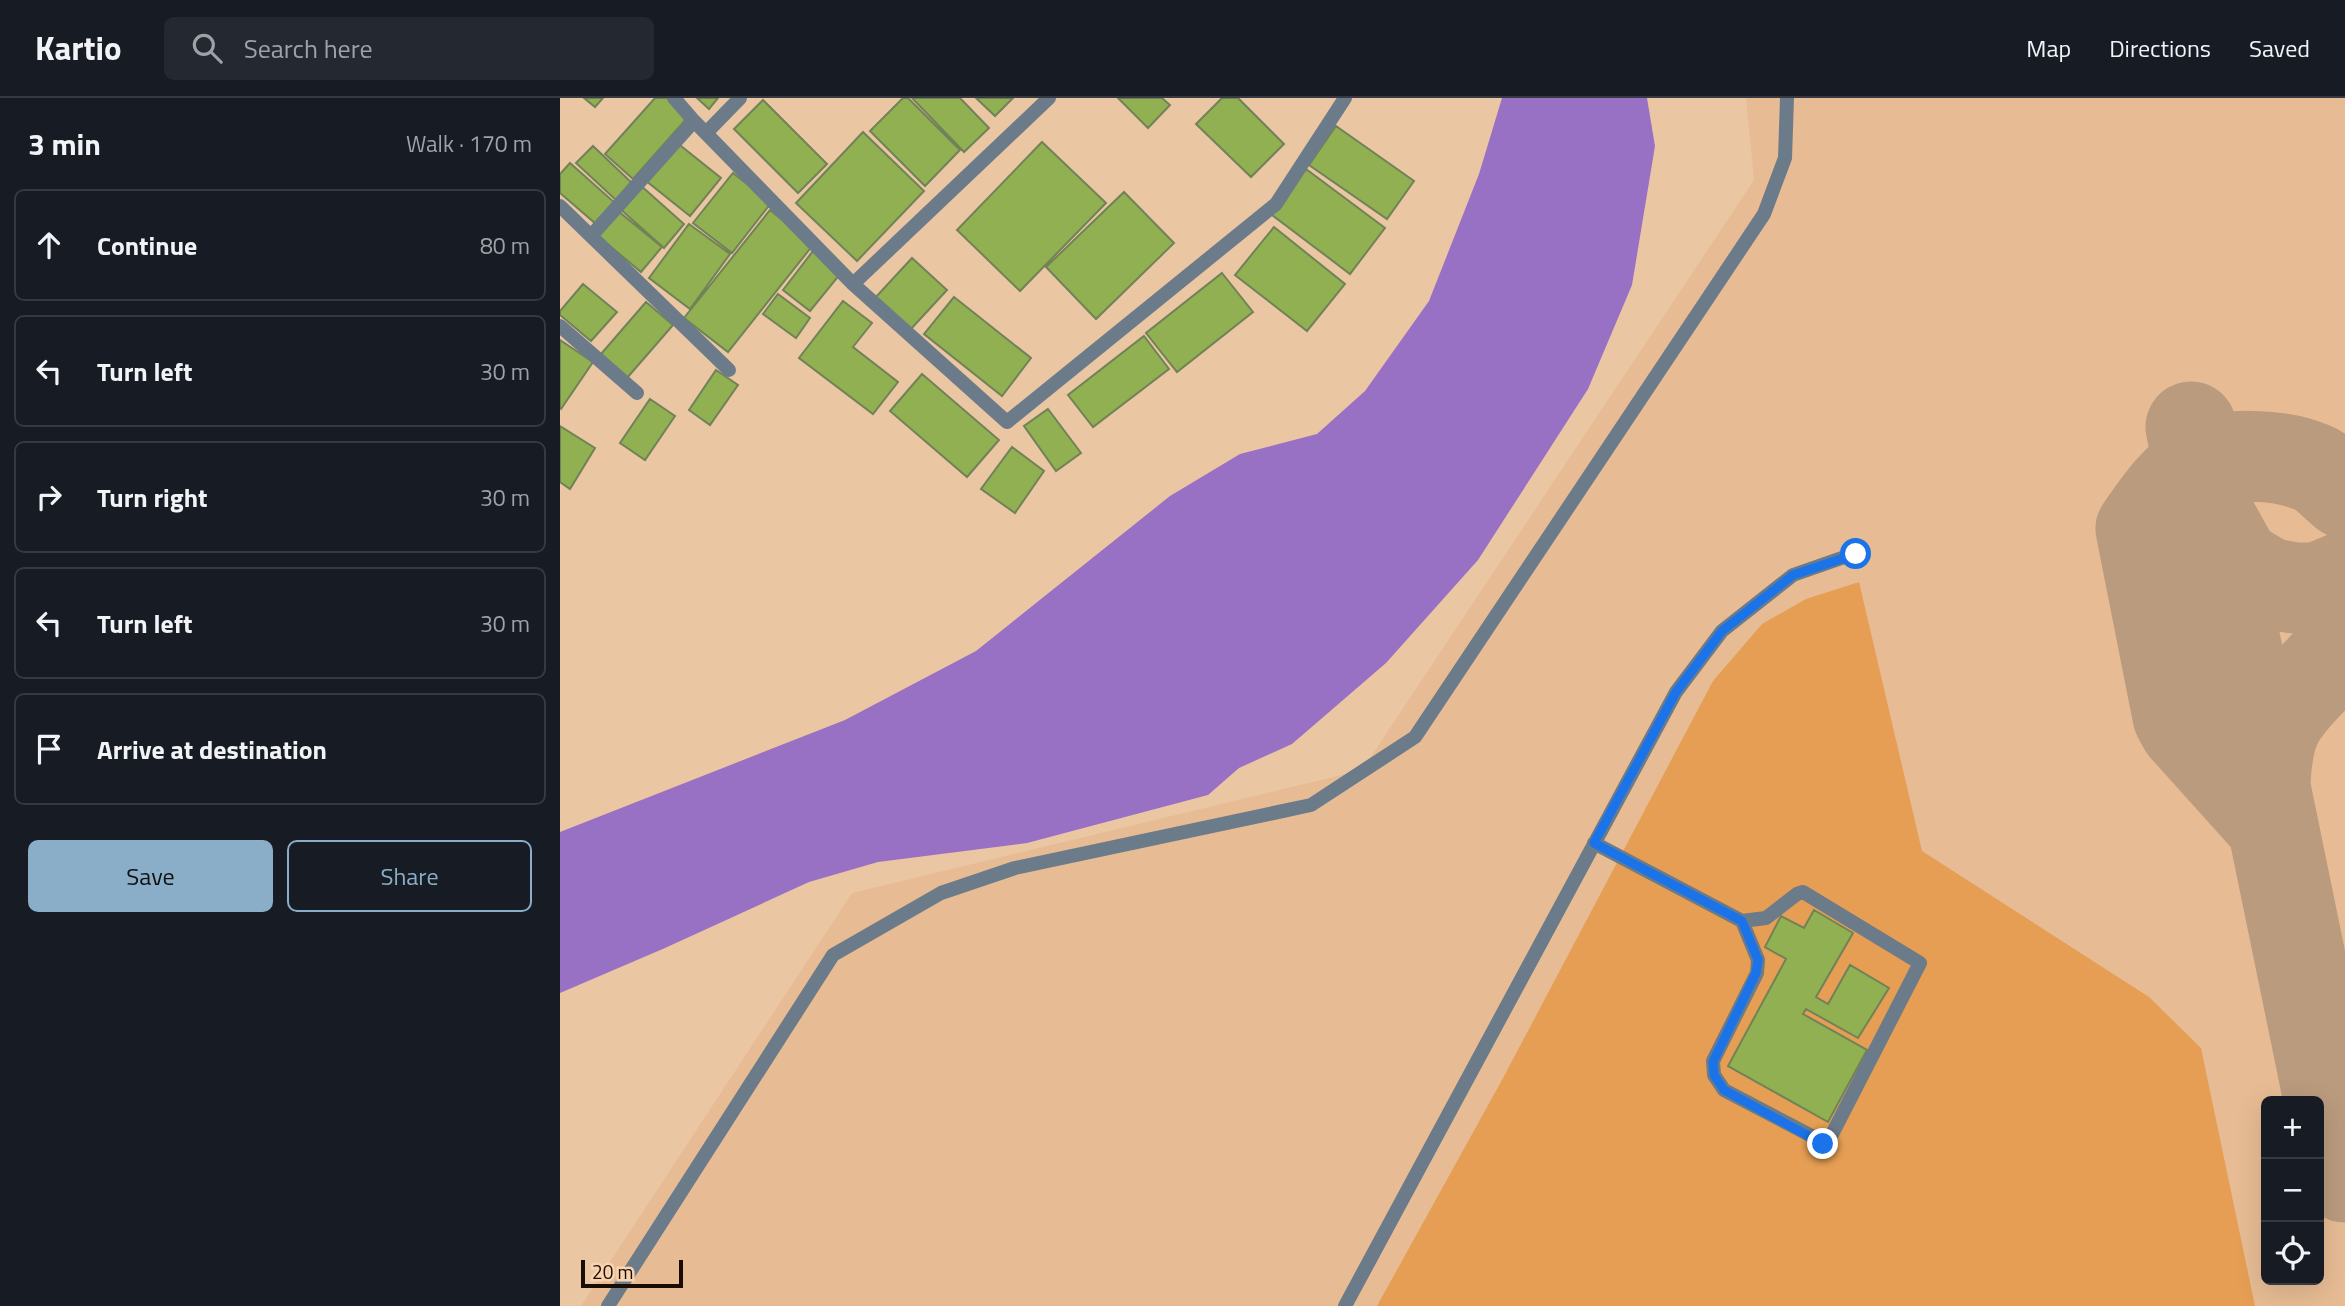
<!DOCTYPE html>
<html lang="en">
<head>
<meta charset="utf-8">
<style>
  body { margin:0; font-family:"Titillium Web",sans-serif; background:#242831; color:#f1f3f6 }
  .controls { position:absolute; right:21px; bottom:21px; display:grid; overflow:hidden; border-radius:10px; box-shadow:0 7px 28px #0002 }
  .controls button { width:63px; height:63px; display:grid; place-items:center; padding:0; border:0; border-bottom:2px solid #363941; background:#171b24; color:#f1f3f6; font:35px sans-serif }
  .scale { position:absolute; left:21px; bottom:18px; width:102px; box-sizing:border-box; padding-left:7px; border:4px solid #190c02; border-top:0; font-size:19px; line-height:24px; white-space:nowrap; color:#190c02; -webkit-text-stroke:5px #f9d3af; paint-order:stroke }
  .stop { position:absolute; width:21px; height:21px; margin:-16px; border:5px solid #1a73e8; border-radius:50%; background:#fff }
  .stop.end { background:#1a73e8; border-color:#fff; box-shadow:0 2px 7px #0008 }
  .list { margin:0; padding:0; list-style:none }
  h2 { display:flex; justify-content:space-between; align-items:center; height:91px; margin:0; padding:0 28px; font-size:30px }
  h2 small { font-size:23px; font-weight:400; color:#9ea1a6 }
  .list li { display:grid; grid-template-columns:46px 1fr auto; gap:21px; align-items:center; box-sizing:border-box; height:112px; margin:0 14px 14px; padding:0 14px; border:2px solid #363941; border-radius:10px }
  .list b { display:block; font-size:26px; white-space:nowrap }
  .list em { font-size:23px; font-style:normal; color:#9ea1a6 }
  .actions { display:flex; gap:14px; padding:21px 28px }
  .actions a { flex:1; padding:16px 0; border:2px solid #8aaec7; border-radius:10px; text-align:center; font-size:24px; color:#8aaec7 }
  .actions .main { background:#8aaec7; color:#111 }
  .icon { flex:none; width:38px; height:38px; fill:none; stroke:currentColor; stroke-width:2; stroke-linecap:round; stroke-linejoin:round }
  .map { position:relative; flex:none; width:1785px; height:1208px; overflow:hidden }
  header { display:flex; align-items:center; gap:42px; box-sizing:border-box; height:98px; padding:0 35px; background:#171b24; border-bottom:2px solid #363941 }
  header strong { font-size:33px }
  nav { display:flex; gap:38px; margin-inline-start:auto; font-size:24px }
  .search { width:490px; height:63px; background:#242831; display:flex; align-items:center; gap:18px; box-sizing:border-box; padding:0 24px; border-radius:10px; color:#9ea1a6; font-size:26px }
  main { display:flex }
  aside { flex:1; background:#171b24 }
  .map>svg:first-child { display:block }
  .built { fill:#e7bc94; fill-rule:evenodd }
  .green { fill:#e59e54 }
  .water { fill:#9871c4 }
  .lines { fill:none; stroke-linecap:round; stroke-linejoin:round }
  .taxiway { stroke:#ba9b7e; stroke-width:91 }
  .building { fill:#90b051; stroke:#728258; stroke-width:2 }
  .service { stroke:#6b7b89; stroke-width:14 }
  .minor { stroke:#6b7b89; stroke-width:14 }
  .route { stroke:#1a73e8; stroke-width:9 }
</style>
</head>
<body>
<header>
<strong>Kartio</strong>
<div class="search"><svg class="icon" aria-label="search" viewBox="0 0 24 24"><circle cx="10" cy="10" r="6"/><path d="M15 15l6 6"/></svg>Search here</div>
<nav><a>Map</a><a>Directions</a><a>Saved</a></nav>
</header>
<main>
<aside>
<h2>3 min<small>Walk · 170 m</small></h2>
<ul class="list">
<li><svg class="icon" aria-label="ahead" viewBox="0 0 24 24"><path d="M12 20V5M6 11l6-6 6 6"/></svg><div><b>Continue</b></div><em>80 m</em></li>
<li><svg class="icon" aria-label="left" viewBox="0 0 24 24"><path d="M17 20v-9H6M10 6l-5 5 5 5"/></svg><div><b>Turn left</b></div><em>30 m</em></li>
<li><svg class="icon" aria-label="right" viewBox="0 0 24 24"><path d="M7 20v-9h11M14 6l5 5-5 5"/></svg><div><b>Turn right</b></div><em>30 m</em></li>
<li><svg class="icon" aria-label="left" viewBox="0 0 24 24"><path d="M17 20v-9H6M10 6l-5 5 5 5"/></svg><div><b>Turn left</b></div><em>30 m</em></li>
<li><svg class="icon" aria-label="arrive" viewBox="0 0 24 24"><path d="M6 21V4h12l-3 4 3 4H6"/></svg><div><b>Arrive at destination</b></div></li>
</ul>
<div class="actions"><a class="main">Save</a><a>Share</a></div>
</aside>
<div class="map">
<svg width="1785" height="1208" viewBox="0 0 1785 1208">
  <rect width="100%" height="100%" fill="#ebc6a3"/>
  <!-- built -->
  <path class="built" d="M1186 0H1785V1208H21L292 795 802 672 1194 82ZM1706 1003H1759V1182H1706Z"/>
  <!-- green -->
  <path class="green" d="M1299 484 1362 753 1589 899 1641 950 1695 1208H817L942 982 1153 583 1202 526 1246 501Z"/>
  <!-- water -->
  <path class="water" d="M942 0H1087L1095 48 1072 187 1028 291 918 462 826 565 732 646 679 670 648 697 467 745 318 764 249 784 105 850 0 895V734L285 622 416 553 610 398 680 356 757 336 805 293 869 203 919 76Z"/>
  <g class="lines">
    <!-- taxiway -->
    <path class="taxiway" d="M1631 329 1785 1079
      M1652 423 1676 466 1708 485 1734 490H1758L1785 479
      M1705 686C1706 663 1708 638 1721 618 1739 590 1766 571 1785 544
      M1713 728 1624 629 1618 618 1581 431C1595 411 1616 379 1639 368 1667 353 1722 357 1751 369 1763 373 1775 387 1785 395"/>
  </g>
  <!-- building -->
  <path class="building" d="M24 0H43L35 9Z
    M95 0H108L129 18 73 81 45 56Z
    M137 0H158L149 11Z
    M343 0H348L400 52 365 88 310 33Z
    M352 0H400L429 30 404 54Z
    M416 0H453L435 18Z
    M558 0H602L610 7 588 30Z
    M662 0H678L724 46 691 79 636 26Z
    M203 2 267 66 238 95 174 31Z
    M776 28 854 83 827 121 749 67Z
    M303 34 364 93 297 163 236 105Z
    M116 44 161 80 130 118 85 82Z
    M482 44 546 105 460 193 397 132Z
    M33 48 72 85 56 102 16 65Z
    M10 65 55 105 36 126 0 95V76Z
    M746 71 825 130 790 176 712 117Z
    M173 75 211 105 172 155 133 125Z
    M79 86 124 126 104 150 59 110Z
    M564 94 614 145 536 221 486 169Z
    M210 112 253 147 168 254 124 220Z
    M58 113 102 149 81 174 38 138Z
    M129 126 170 156 130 211 89 180Z
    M714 129 785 186 747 233 675 177Z
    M253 153 281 175 250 213 223 192Z
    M352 160 387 192 350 232 315 200Z
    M662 175 693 214 617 274 586 235Z
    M23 186 57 214 31 243 0 217V213Z
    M218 196 250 220 236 240 203 216Z
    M394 199 471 260 442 298 364 236Z
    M283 203 312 225 293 249 338 284 313 316 239 260Z
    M86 204 113 227 67 280 41 256Z
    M584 238 609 271 533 329 508 297Z
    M0 242 33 264 1 311 0 310Z
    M156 272 178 287 150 327 129 312Z
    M362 276 439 342 407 379 330 313Z
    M90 301 115 318 85 362 60 345Z
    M488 311 521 355 496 373 464 328Z
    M0 328 35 350 10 391 0 384Z
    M452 349 484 373 455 415 421 391Z
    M1254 812 1293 835 1256 899 1268 906 1290 867 1329 890 1298 940 1246 911 1243 916 1307 952 1268 1024 1168 968 1226 861 1205 849 1221 818 1244 830Z"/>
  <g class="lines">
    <!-- service -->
    <path class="service" d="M1034 745 1182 823 1206 820 1237 796 1243 794 1360 865 1267 1046 1164 992 1154 977 1153 963 1197 875 1198 862 1182 823
      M48 1208 273 857 381 795 455 770 751 707 855 639 1204 116 1225 60 1227 0
      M785 1208 1116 594 1162 533 1233 477 1296 455"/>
    <!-- minor -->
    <path class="minor" d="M134 23 293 186 447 324 716 106 785 0
      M146 35 180 0
      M0 108 169 272
      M31 138 134 23 114 0
      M293 186 489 0
      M0 228 77 295"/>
  </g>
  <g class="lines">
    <!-- route -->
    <path class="route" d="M1263 1046 1164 992 1154 977 1153 964 1196 875 1198 862 1182 823 1034 745 1116 594 1162 533 1233 477 1296 456"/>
  </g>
</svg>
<div class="controls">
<button>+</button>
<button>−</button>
<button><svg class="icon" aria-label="locate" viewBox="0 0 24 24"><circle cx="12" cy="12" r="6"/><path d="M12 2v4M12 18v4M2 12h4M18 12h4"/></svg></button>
</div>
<div class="scale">20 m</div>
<div class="stop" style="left:1296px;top:456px"></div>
<div class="stop end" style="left:1263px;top:1046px"></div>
</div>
</main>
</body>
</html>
